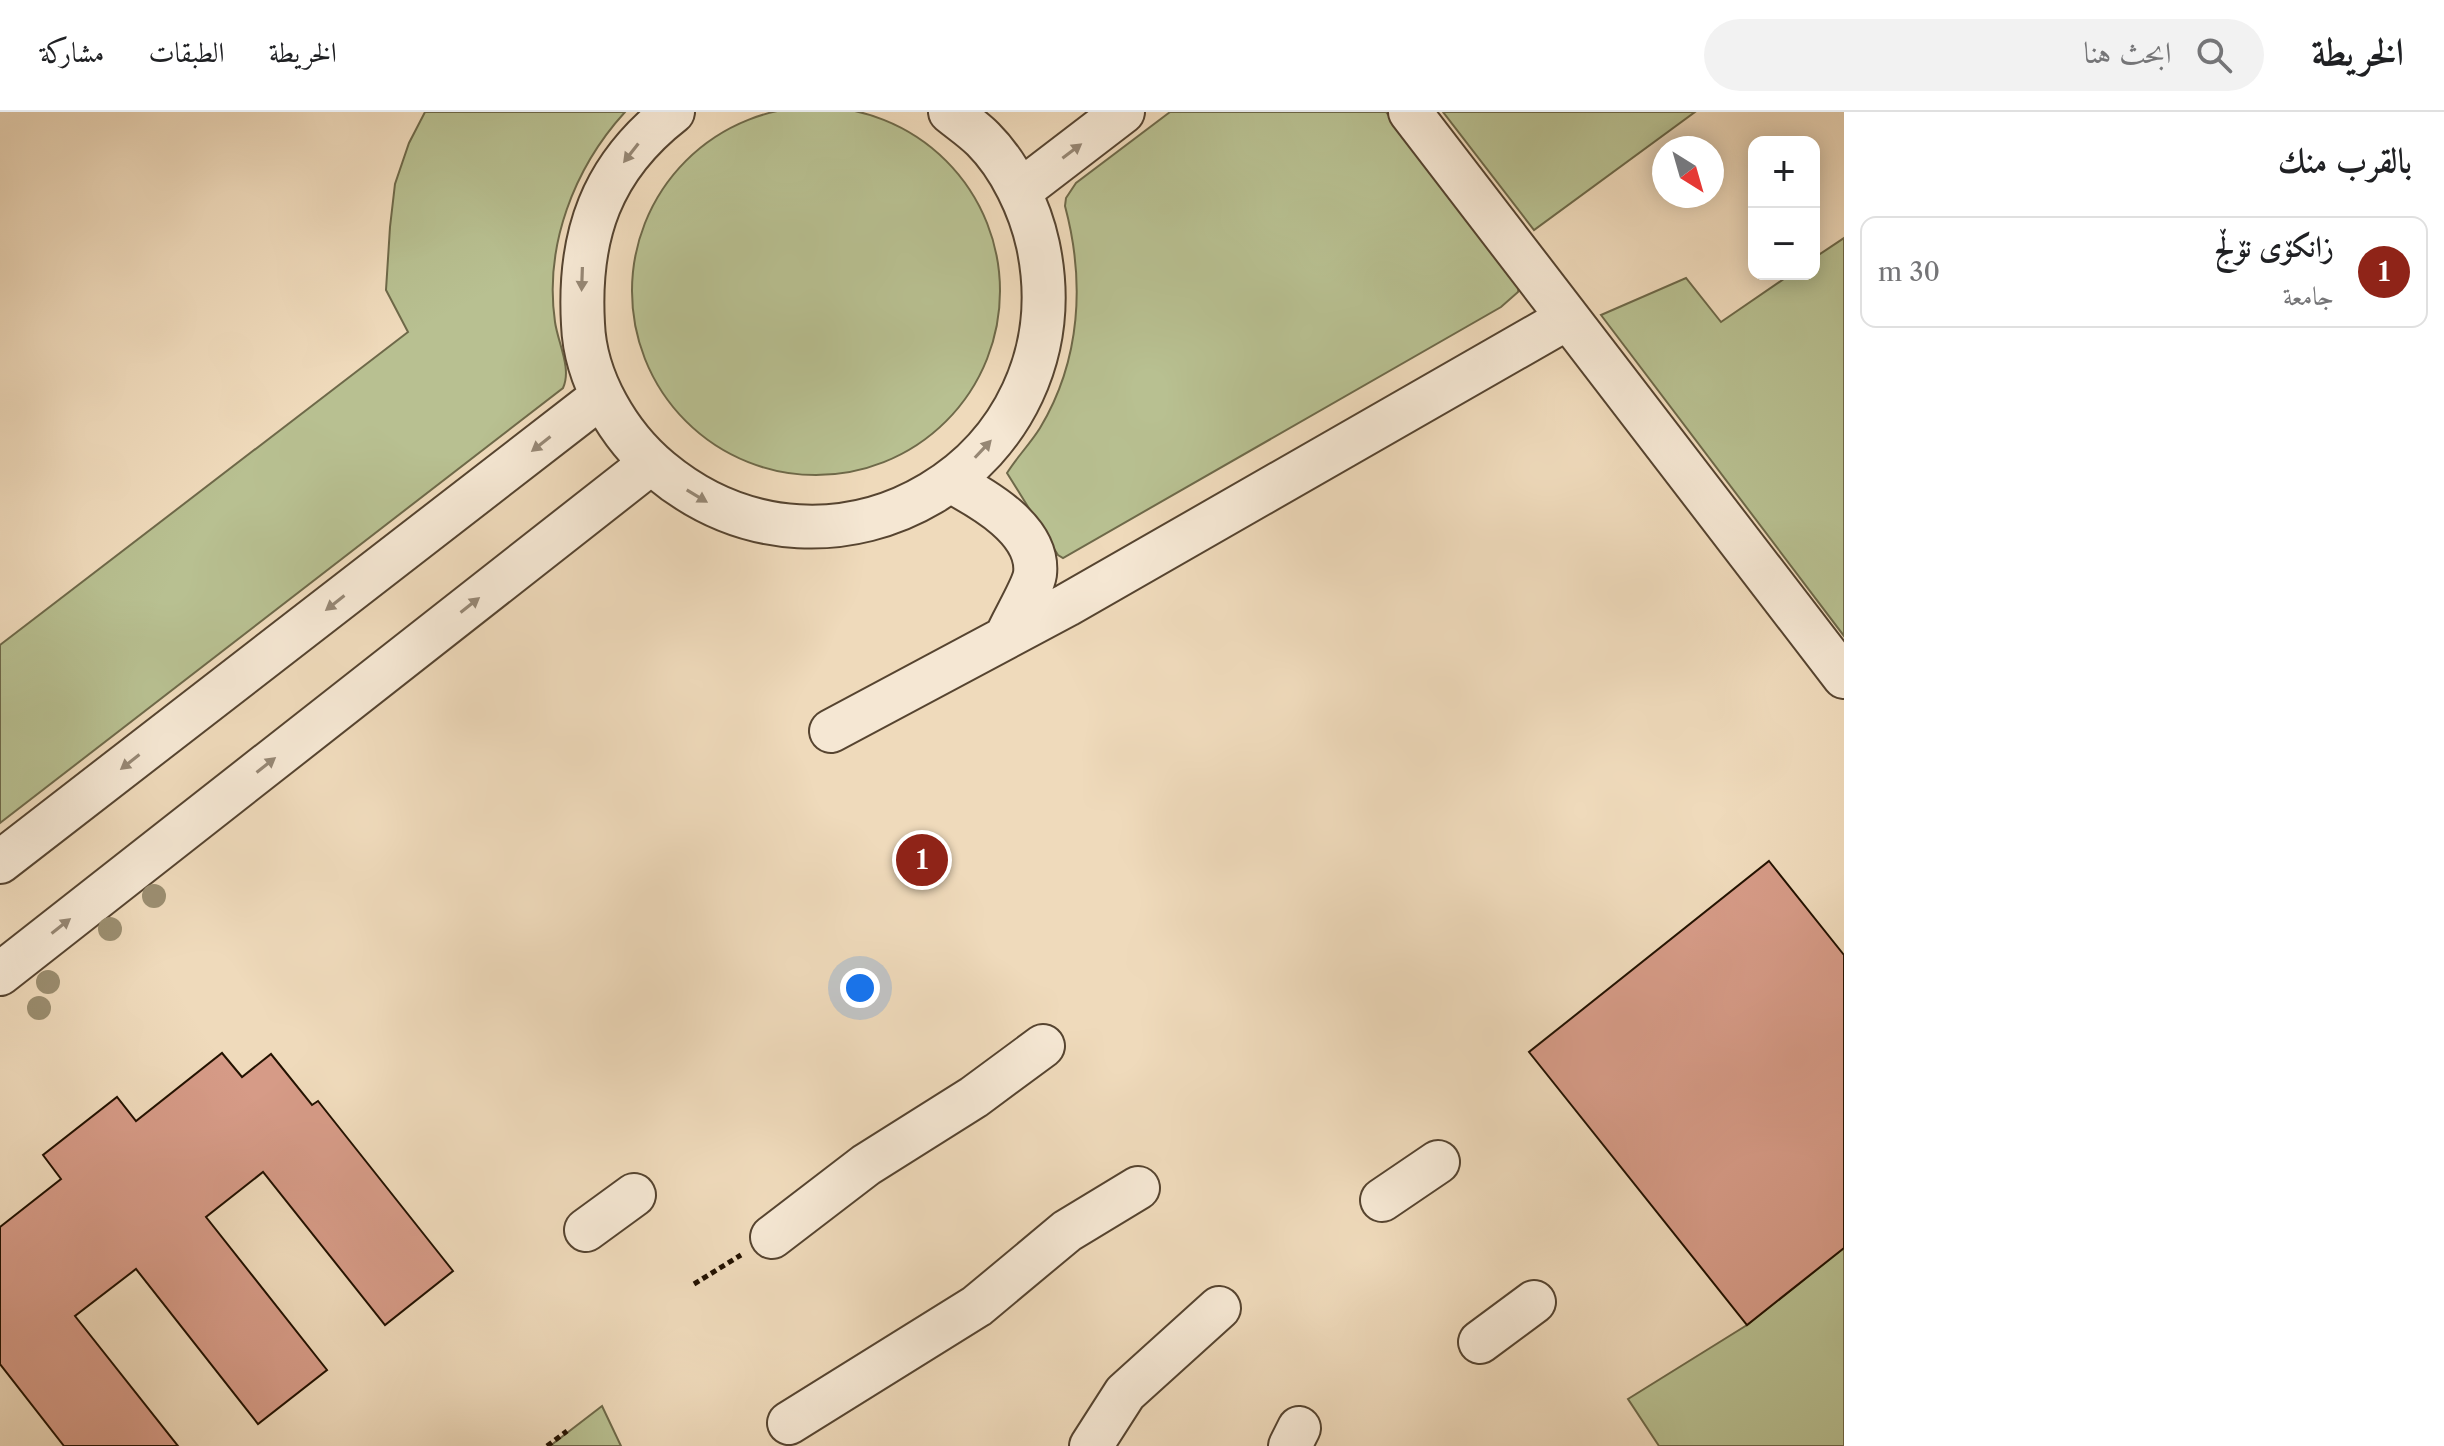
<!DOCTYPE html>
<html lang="ar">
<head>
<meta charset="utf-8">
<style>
  body { margin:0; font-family:"Libre Caslon Text",Amiri,serif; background:#f2f2f2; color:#202124; direction:rtl }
  .controls { position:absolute; right:24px; top:24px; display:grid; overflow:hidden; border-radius:16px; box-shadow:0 4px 20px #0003 }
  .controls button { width:72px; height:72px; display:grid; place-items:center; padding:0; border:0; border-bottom:2px solid #e0e0e0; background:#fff; color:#202124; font:40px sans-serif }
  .compass { position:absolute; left:1652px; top:24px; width:72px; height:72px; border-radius:50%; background:#fff; box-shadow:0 4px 20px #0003; rotate:143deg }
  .you { position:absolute; left:860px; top:876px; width:28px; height:28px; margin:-20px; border:6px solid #fff; border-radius:50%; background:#1a73e8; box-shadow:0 0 0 12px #1a73e833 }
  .badge { display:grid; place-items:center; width:52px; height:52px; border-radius:50%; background:#8f2418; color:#fff; font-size:26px; font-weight:700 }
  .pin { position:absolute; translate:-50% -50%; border:4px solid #fff; box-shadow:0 2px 8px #0006 }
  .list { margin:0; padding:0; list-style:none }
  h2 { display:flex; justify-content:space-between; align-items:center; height:104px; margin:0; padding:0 32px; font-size:34px }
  h2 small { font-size:26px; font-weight:400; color:#757577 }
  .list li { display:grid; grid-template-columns:52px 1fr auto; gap:24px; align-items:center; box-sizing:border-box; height:112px; margin:0 16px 16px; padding:0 16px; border:2px solid #e0e0e0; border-radius:16px }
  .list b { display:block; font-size:30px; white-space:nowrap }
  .list p { margin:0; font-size:26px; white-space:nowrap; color:#757577 }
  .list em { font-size:26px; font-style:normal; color:#757577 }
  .icon { flex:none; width:44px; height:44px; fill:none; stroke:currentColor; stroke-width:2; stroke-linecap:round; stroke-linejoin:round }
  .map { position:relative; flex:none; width:1844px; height:1334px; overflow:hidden; direction:ltr }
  header { display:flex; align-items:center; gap:48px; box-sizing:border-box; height:112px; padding:0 40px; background:#fff; border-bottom:2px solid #e0e0e0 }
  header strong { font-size:38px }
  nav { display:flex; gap:44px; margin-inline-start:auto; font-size:28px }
  .search { width:560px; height:72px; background:#f2f2f2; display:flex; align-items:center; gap:20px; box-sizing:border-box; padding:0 28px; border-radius:44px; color:#757577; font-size:30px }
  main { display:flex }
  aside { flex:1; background:#fff }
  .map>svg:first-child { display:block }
  .green { fill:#b8c091; stroke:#6e6949; stroke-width:2 }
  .building { fill:#d69b87; stroke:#231201; stroke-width:2 }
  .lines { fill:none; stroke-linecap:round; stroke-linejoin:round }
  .minor-casing { stroke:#564430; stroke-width:46 }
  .path { stroke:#231201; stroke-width:5; stroke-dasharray:6 4; stroke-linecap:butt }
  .minor { stroke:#f5e7d3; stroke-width:42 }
  .tree { fill:#9b8e70 }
  .oneway { fill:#968774 }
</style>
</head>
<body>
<header>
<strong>الخريطة</strong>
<div class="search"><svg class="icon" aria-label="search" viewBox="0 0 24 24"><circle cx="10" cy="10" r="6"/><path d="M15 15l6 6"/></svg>ابحث هنا</div>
<nav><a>الخريطة</a><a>الطبقات</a><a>مشاركة</a></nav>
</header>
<main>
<aside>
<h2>بالقرب منك<small></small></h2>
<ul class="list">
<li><span class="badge">1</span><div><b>زانکۆی نۆڵج</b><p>جامعة</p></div><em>30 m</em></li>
</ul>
</aside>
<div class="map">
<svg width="1844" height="1334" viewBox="0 0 1844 1334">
  <rect width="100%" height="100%" fill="#efdabb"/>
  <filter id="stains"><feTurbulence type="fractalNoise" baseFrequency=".0025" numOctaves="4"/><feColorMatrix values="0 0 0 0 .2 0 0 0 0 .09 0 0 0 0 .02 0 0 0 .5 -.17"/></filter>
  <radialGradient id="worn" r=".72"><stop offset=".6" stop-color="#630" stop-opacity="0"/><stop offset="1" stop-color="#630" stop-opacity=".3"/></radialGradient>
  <!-- green -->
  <path class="green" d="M632 179a184 184 0 1 1 368 0a184 184 0 1 1-368 0Z
    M425 0H625C574 56 544 134 555 210 558 231 572 257 563 276L0 711V533L408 220 386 178 390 115 395 72 409 31Z
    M1170 0H1386L1519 174 1518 180 1501 195 1063 446 1058 443 1007 361C1017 345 1030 332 1040 316 1081 248 1085 169 1065 94L1066 86 1076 71Z
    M1443 0H1695L1534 118Z
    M1844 126V524L1601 203 1686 166 1721 210 1791 162H1814V146Z
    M1844 1136V1334H1659L1628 1287 1747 1213Z
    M602 1294 621 1334H550Z"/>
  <!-- building -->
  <path class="building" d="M1769 749 1844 843V1136L1747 1213 1529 940Z
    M222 941 242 965 271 942 312 993 318 989 453 1159 385 1213 263 1060 206 1105 327 1258 258 1312 136 1157 75 1204 178 1334H64L0 1252V1115L61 1067 43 1043 117 985 136 1009Z"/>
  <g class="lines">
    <defs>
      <path id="minor" d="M673 0C601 56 578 124 583 212 585 267 619 324 660 358 833 502 1084 351 1038 133 1030 96 1010 54 983 27 973 17 961 9 950 0
        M1410 0 1844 565
        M1020 79 1123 0
        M950 369C982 386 1040 418 1035 462 1033 476 1012 510 1006 525
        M831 619 1067 493 1568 206
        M0 750 602 284
        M0 862 651 351
        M1382 1088 1438 1050
        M586 1118 634 1083
        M772 1125 866 1053 974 985 1043 934
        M1480 1230 1534 1190
        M789 1311 977 1194 1067 1119 1138 1076
        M1091 1334 1125 1281 1219 1196
        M1290 1334 1299 1316"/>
    </defs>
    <!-- minor casing -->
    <use href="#minor" class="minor-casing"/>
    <!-- path -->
    <path class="path" d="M694 1172 741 1143
      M547 1334 567 1319"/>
    <!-- minor -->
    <use href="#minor" class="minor"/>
  </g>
  <!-- trees -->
  <g class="tree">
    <circle cx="154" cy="784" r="12"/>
    <circle cx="110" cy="817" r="12"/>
    <circle cx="48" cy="870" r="12"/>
    <circle cx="39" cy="896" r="12"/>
  </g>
  <!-- one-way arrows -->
  <defs><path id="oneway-solid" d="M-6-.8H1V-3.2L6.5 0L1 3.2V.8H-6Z" transform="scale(2)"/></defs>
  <g class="oneway">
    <use href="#oneway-solid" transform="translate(1072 39) rotate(-37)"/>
    <use href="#oneway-solid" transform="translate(631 41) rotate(128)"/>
    <use href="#oneway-solid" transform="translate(582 167) rotate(92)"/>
    <use href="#oneway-solid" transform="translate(541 332) rotate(142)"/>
    <use href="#oneway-solid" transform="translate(983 337) rotate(-47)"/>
    <use href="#oneway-solid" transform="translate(697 384) rotate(31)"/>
    <use href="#oneway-solid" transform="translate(335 491) rotate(142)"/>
    <use href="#oneway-solid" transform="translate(470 493) rotate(-38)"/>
    <use href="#oneway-solid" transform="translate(130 650) rotate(142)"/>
    <use href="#oneway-solid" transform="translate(266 653) rotate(-38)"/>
    <use href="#oneway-solid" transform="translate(61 814) rotate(-38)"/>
  </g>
  <rect width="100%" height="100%" filter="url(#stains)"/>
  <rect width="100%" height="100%" fill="url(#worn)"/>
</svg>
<div class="controls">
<button>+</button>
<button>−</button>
</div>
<svg class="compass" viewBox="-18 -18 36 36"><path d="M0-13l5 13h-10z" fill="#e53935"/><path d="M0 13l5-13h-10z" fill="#757577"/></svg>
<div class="you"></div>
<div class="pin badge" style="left:922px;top:748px">1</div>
</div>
</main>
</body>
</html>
